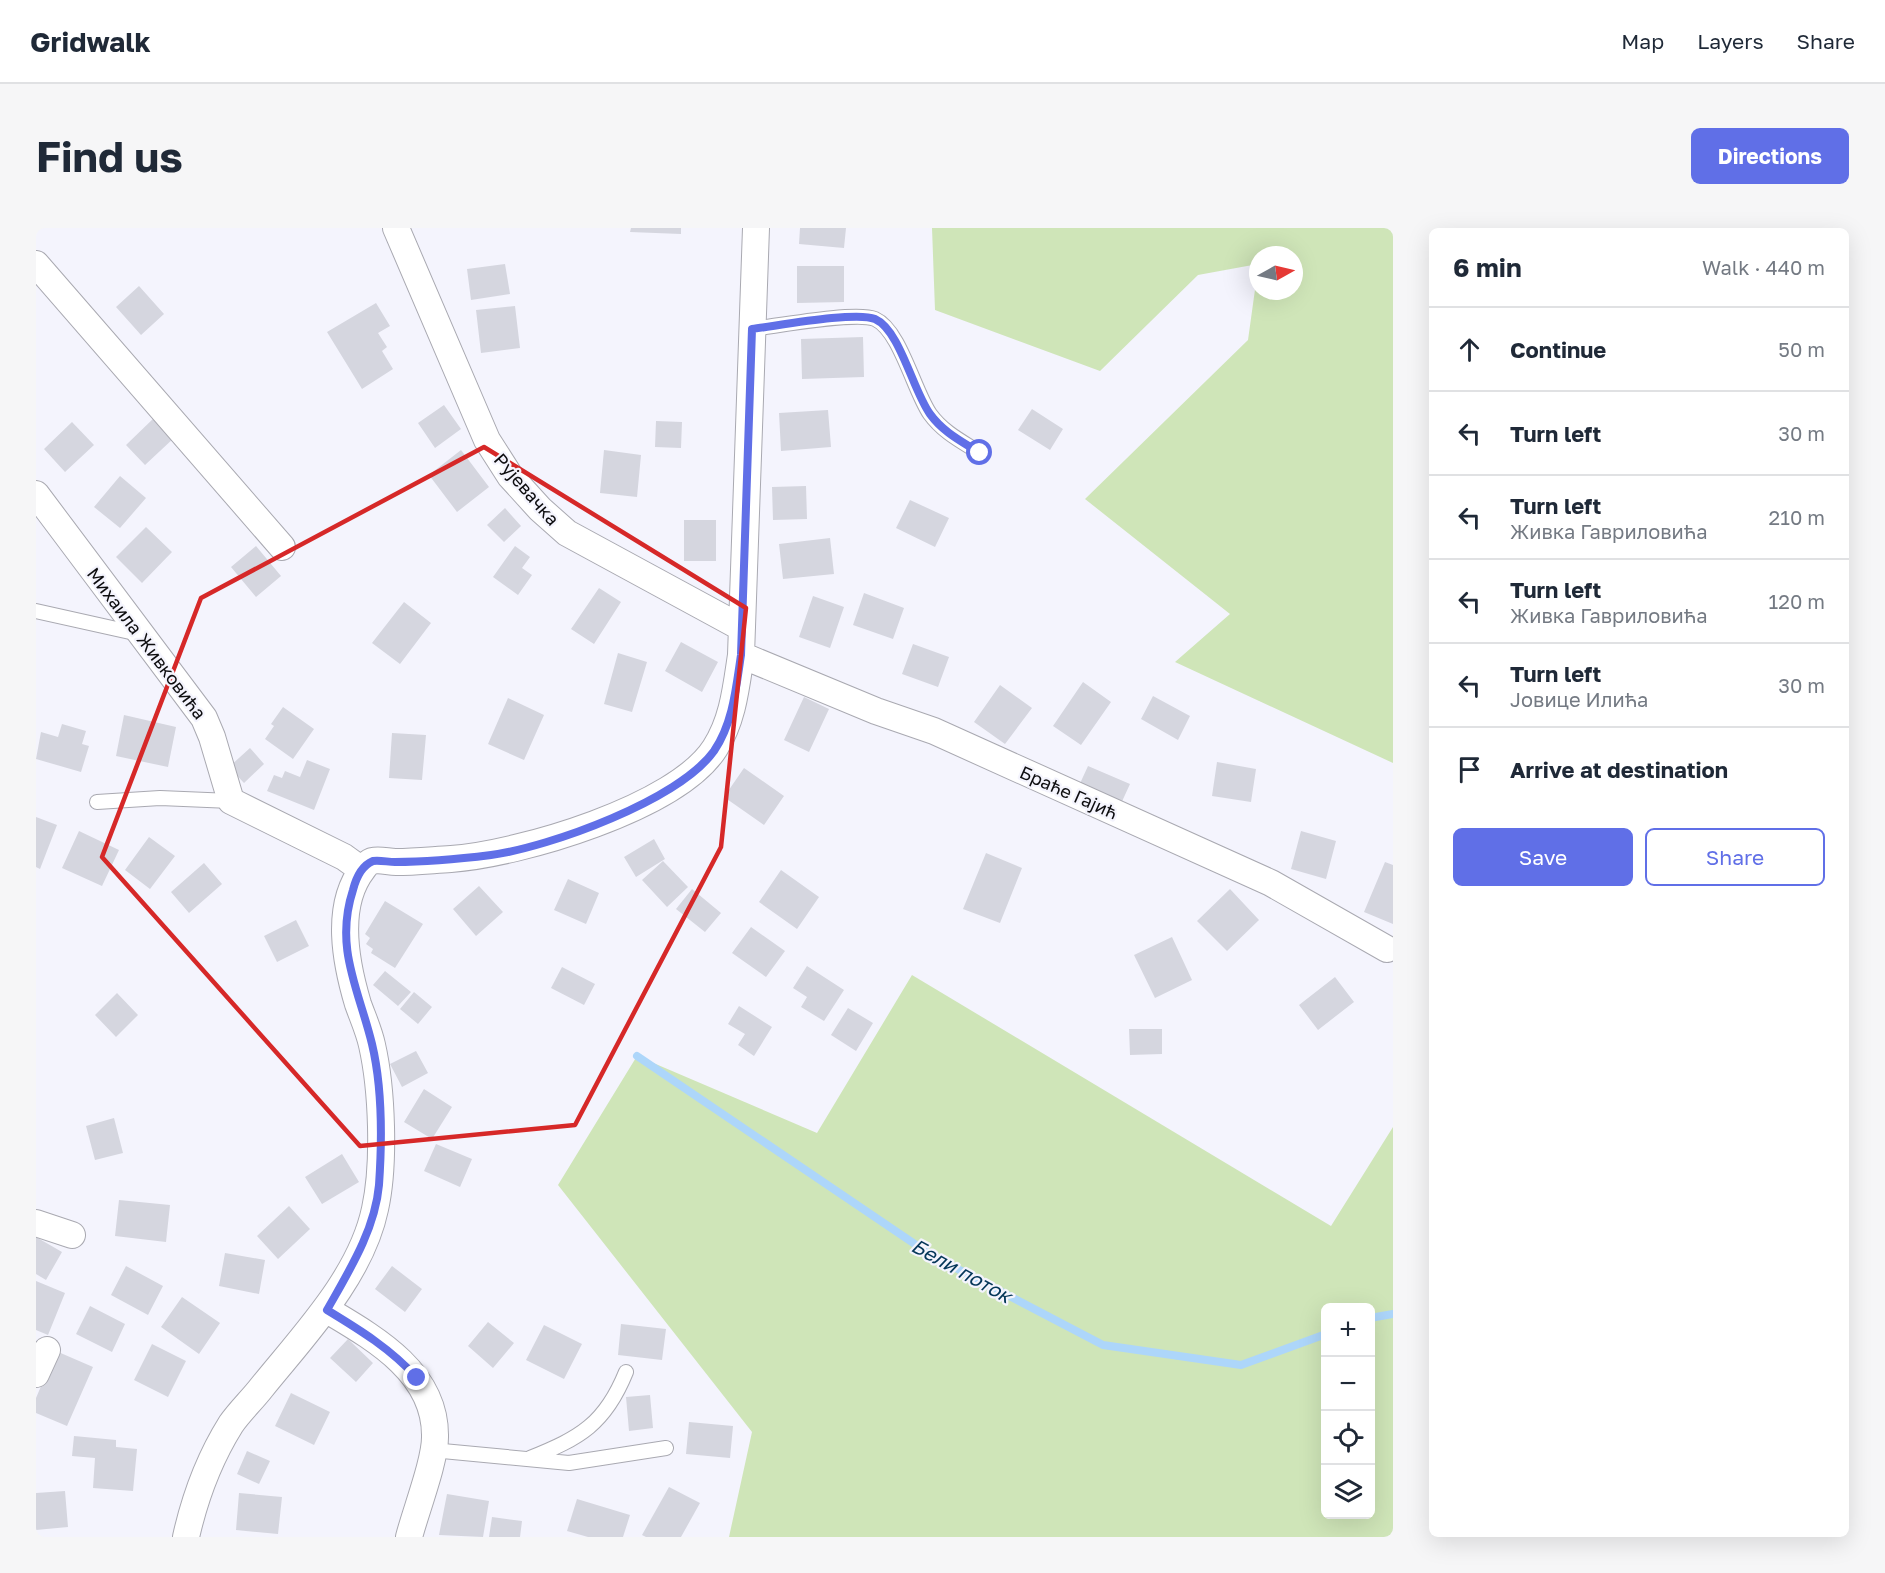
<!DOCTYPE html>
<html lang="en">
<head>
<meta charset="utf-8">
<style>
  body { margin:0; font-family:"Golos Text",sans-serif; background:#f6f6f7; color:#1f2937 }
  .controls { position:absolute; right:18px; bottom:18px; display:grid; overflow:hidden; border-radius:9px; box-shadow:0 6px 24px #0002 }
  .controls button { width:54px; height:54px; display:grid; place-items:center; padding:0; border:0; border-bottom:2px solid #e0e1e3; background:#fff; color:#1f2937; font:30px sans-serif }
  .compass { position:absolute; left:1213px; top:18px; width:54px; height:54px; border-radius:50%; background:#fff; box-shadow:0 6px 24px #0002; rotate:82deg }
  .stop { position:absolute; width:18px; height:18px; margin:-14px; border:4px solid #606fe7; border-radius:50%; background:#fff }
  .stop.end { background:#606fe7; border-color:#fff; box-shadow:0 2px 6px #0008 }
  .list { margin:0; padding:0; list-style:none }
  h2 { display:flex; justify-content:space-between; align-items:center; height:78px; margin:0; padding:0 24px; font-size:26px }
  h2 small { font-size:20px; font-weight:400; color:#747a83 }
  .list li { display:grid; grid-template-columns:39px 1fr auto; gap:18px; align-items:center; box-sizing:border-box; height:84px; padding:0 24px; border-top:2px solid #e0e1e3 }
  .list b { display:block; font-size:22px; white-space:nowrap }
  .list p { margin:0; font-size:20px; white-space:nowrap; color:#747a83 }
  .list em { font-size:20px; font-style:normal; color:#747a83 }
  .actions { display:flex; gap:12px; padding:18px 24px }
  .actions a { flex:1; padding:14px 0; border:2px solid #606fe7; border-radius:9px; text-align:center; font-size:21px; color:#606fe7 }
  .actions .main { background:#606fe7; color:#fff }
  .icon { flex:none; width:33px; height:33px; fill:none; stroke:currentColor; stroke-width:2; stroke-linecap:round; stroke-linejoin:round }
  .map { position:relative; flex:none; width:1357px; height:1309px; overflow:hidden; border-radius:9px }
  header { display:flex; align-items:center; gap:36px; box-sizing:border-box; height:84px; padding:0 30px; background:#fff; border-bottom:2px solid #e0e1e3 }
  header strong { font-size:28px }
  nav { display:flex; gap:33px; margin-inline-start:auto; font-size:21px }
  .intro { display:flex; align-items:center; justify-content:space-between; box-sizing:border-box; height:144px; padding:0 36px }
  h1 { margin:0; font-size:42px }
  .button { padding:15px 27px; border-radius:9px; background:#606fe7; color:#fff; font-size:21px; font-weight:700 }
  main { display:flex; gap:36px; padding:0 36px }
  aside { flex:1; background:#fff; border-radius:9px; box-shadow:0 6px 24px #0002 }
  .map>svg:first-child { display:block }
  .green { fill:#cfe5b8; fill-rule:evenodd }
  .lines { fill:none; stroke-linecap:round; stroke-linejoin:round }
  .stream { stroke:#add6fa; stroke-width:8 }
  .building { fill:#d5d6df }
  .service-casing { stroke:#a9a9b1; stroke-width:16 }
  .minor-casing { stroke:#a9a9b1; stroke-width:28 }
  .service { stroke:#fff; stroke-width:14 }
  .minor { stroke:#fff; stroke-width:26 }
  .route { stroke:#606fe7; stroke-width:8 }
  .marked { fill:none; stroke:#d62828; stroke-width:4.5; stroke-linejoin:round }
  .labels { text-anchor:middle; dominant-baseline:central; stroke-width:4.5; stroke-linejoin:round; paint-order:stroke }
  .street-label { font-size:18px; fill:#0d0d0f; stroke:#f4f4fd }
  .water-label { font-size:20px; font-style:italic; fill:#053759; stroke:#f4f4fd }
</style>
</head>
<body>
<header>
<strong>Gridwalk</strong>
<nav><a>Map</a><a>Layers</a><a>Share</a></nav>
</header>
<div class="intro"><h1>Find us</h1><a class="button">Directions</a></div>
<main>
<div class="map">
<svg width="1357" height="1309" viewBox="0 0 1357 1309">
  <rect width="100%" height="100%" fill="#f4f4fd"/>
  <!-- green -->
  <path class="green" d="M896 0H1357V535L1139 434 1194 386 1049 271 1212 112 1222 40V63H1258V27H1222V36L1162 47 1064 143 899 82Z
    M876 747 1295 998 1357 899V1309H693L716 1204 522 957 601 828 781 905ZM1290 1080H1334V1286H1290Z"/>
  <g class="lines">
    <!-- stream -->
    <path class="stream" d="M601 828 895 1027 1067 1117 1205 1137 1290 1106
      M1334 1090 1357 1086"/>
  </g>
  <!-- building -->
  <path class="building" d="M595 0H645V6L594 4Z
    M764 0H810L808 20 763 16Z
    M469 36 474 66 435 72 431 41Z
    M761 38H808V74L761 75Z
    M103 58 128 86 105 107 80 79Z
    M340 75 354 98 342 105 351 119 346 123 357 141 326 161 291 104Z
    M479 78 484 120 445 125 440 82Z
    M827 109 828 149 766 151 765 111Z
    M408 177 425 201 399 220 382 195Z
    M996 181 1027 201 1014 222 982 202Z
    M792 182 795 219 745 223 743 185Z
    M120 188 139 209 109 237 90 217Z
    M620 193 646 194 645 220 619 219Z
    M36 194 58 217 29 244 8 221Z
    M425 222 453 259 421 284 393 247Z
    M568 222 605 227 601 269 564 265Z
    M84 248 110 270 84 300 58 279Z
    M770 258 771 291 737 292 736 259Z
    M874 272 913 290 899 319 860 300Z
    M469 280 485 298 468 314 451 297Z
    M648 292H680V333H648Z
    M110 299 136 324 106 355 80 329Z
    M794 310 798 346 747 351 743 316Z
    M220 318 245 348 220 369 195 339Z
    M479 318 494 329 486 340 496 347 482 367 457 349Z
    M563 360 585 374 558 416 535 401Z
    M828 365 868 380 857 411 817 397Z
    M777 368 808 379 794 420 763 409Z
    M368 374 395 395 364 436 336 415Z
    M645 414 682 434 666 464 629 443Z
    M877 416 913 429 902 459 866 446Z
    M582 425 611 434 596 484 568 476Z
    M1047 454 1075 474 1045 517 1017 498Z
    M964 457 996 480 969 516 938 494Z
    M1117 468 1154 488 1142 512 1105 491Z
    M768 469 793 481 773 524 748 512Z
    M472 470 508 487 488 532 452 516Z
    M247 479 278 501 257 531 229 511 238 498 235 496Z
    M88 487 140 499 132 539 80 528Z
    M26 496 50 503 46 516 53 518 45 544 0 531 5 504 22 509Z
    M356 505 390 507 386 552 353 550Z
    M214 520 228 536 208 555 193 539Z
    M271 532 294 541 278 582 231 563 238 547 246 550 249 543 264 549Z
    M1181 534 1220 541 1215 574 1176 568Z
    M1052 538 1094 556 1083 580 1041 562Z
    M708 540 748 568 728 597 688 569Z
    M0 589 21 597 4 641 0 639Z
    M43 603 83 622 66 658 26 640Z
    M1265 603 1300 613 1290 651 1255 641Z
    M113 609 139 628 114 661 89 642Z
    M618 611 629 631 600 649 588 629Z
    M950 625 986 640 964 695 927 681Z
    M627 633 652 659 631 679 606 652Z
    M1349 634 1357 637V696L1328 684Z
    M168 635 186 656 153 685 135 664Z
    M745 642 783 669 761 701 723 674Z
    M532 651 563 665 550 696 518 682Z
    M443 658 467 684 440 708 417 681Z
    M656 661 685 685 669 704 640 681Z
    M1194 661 1223 692 1191 723 1161 693Z
    M349 673 387 696 359 740 335 725 337 721 330 716 334 710 329 706Z
    M260 692 273 718 241 734 228 708Z
    M715 699 749 723 730 749 696 725Z
    M1136 709 1156 752 1119 770 1098 727Z
    M771 738 808 762 788 793 765 779 771 769 757 760Z
    M526 739 559 756 548 777 515 760Z
    M349 743 375 764 362 778 337 757Z
    M1299 749 1318 774 1282 802 1263 777Z
    M378 764 396 779 382 796 364 781Z
    M81 765 102 787 80 809 59 787Z
    M703 778 736 799 718 828 702 817 709 806 692 796Z
    M812 780 837 795 820 823 795 807Z
    M1093 801H1126V826L1094 827Z
    M380 823 392 845 366 859 354 836Z
    M388 861 416 879 396 911 368 894Z
    M78 890 87 925 59 932 50 898Z
    M400 916 436 931 424 959 388 943Z
    M306 926 323 954 286 976 269 949Z
    M83 972 134 977 130 1014 79 1008Z
    M253 978 274 1001 242 1031 221 1008Z
    M0 1009 26 1024 10 1052 0 1046Z
    M189 1025 229 1032 223 1066 183 1058Z
    M90 1038 127 1058 112 1087 75 1067Z
    M356 1038 386 1061 369 1084 339 1061Z
    M0 1053 29 1065 12 1107 0 1102Z
    M146 1069 184 1095 163 1126 125 1099Z
    M54 1078 89 1096 76 1124 40 1106Z
    M452 1094 478 1115 457 1140 432 1118Z
    M585 1096 630 1101 626 1132 582 1127Z
    M508 1097 546 1116 528 1151 490 1132Z
    M312 1111 337 1135 320 1154 294 1130Z
    M116 1116 150 1133 132 1169 98 1152Z
    M20 1123 57 1139 31 1198 0 1185V1170Z
    M255 1165 294 1184 278 1217 239 1198Z
    M614 1167 617 1200 593 1203 590 1169Z
    M653 1194 697 1198 694 1230 650 1226Z
    M38 1208 80 1212V1219L101 1221 97 1263 57 1260 59 1230 36 1228Z
    M211 1223 234 1233 223 1256 201 1246Z
    M633 1259 664 1275 645 1309H610L606 1307Z
    M29 1263 32 1299 0 1302V1265Z
    M203 1265 246 1269 242 1306 200 1302Z
    M411 1266 453 1273 447 1309 403 1307Z
    M541 1271 594 1287 587 1309H552L531 1303Z
    M456 1289 486 1293 484 1309H453Z"/>
  <g class="lines">
    <defs>
      <path id="service" d="M716 101C741 98 820 83 839 91 864 102 878 163 894 186 907 204 925 213 944 225
        M0 383 103 406
        M61 574 124 570 195 573
        M396 1222 533 1235 630 1220
        M494 1230C544 1210 569 1196 590 1144"/>
      <path id="minor" d="M360 0 451 212 474 248 504 281 531 305 706 400
        M0 36 246 319
        M0 266 168 490 176 509 195 573 308 629 326 642
        M705 427 840 483 898 503 1235 655 1351 721
        M0 995 36 1007
        M291 1082C338 1110 399 1144 399 1207 400 1231 380 1282 373 1309
        M0 1146 11 1122
        M150 1309C159 1269 173 1231 195 1196 204 1183 216 1172 226 1159 268 1107 325 1048 339 981 349 936 346 861 336 817 333 803 327 790 322 776 310 736 298 678 327 641 330 637 331 635 336 633 344 631 352 634 360 634 378 634 397 632 415 631 483 626 641 580 679 520 697 492 700 460 705 427L720 0"/>
    </defs>
    <!-- service casing -->
    <use href="#service" class="service-casing"/>
    <!-- minor casing -->
    <use href="#minor" class="minor-casing"/>
    <!-- service -->
    <use href="#service" class="service"/>
    <!-- minor -->
    <use href="#minor" class="minor"/>
  </g>
  <g class="lines">
    <!-- route -->
    <path class="route" d="M381 1150C355 1121 324 1102 291 1082 313 1043 339 1002 343 957 346 914 346 858 336 816 323 762 298 720 317 662 320 650 325 638 337 633 344 632 352 634 359 634 391 634 423 631 455 627 514 619 643 572 678 523 697 495 700 460 705 427L716 101C741 98 820 83 839 91 864 102 877 163 894 186 907 204 925 213 944 225"/>
  </g>
  <!-- marked area -->
  <path class="marked" d="M448 219 710 380 685 619 539 897 324 918 66 629 165 370Z"/>
  <g class="labels">
    <!-- street labels -->
    <g class="street-label">
      <text transform="translate(491 261) rotate(49)">Рујевачка</text>
      <text transform="translate(111 415) rotate(53)">Михаила Живковића</text>
      <text transform="translate(1033 564) rotate(24)">Браће Гајић</text>
    </g>
    <!-- water labels -->
    <g class="water-label">
      <text transform="translate(926 1042) rotate(29)">Бели поток</text>
    </g>
  </g>
</svg>
<div class="controls">
<button>+</button>
<button>−</button>
<button><svg class="icon" aria-label="locate" viewBox="0 0 24 24"><circle cx="12" cy="12" r="6"/><path d="M12 2v4M12 18v4M2 12h4M18 12h4"/></svg></button>
<button><svg class="icon" aria-label="layers" viewBox="0 0 24 24"><path d="M12 4l9 5-9 5-9-5zM3 14l9 5 9-5"/></svg></button>
</div>
<svg class="compass" viewBox="-18 -18 36 36"><path d="M0-13l5 13h-10z" fill="#e53935"/><path d="M0 13l5-13h-10z" fill="#747a83"/></svg>
<div class="stop" style="left:944px;top:225px"></div>
<div class="stop end" style="left:381px;top:1150px"></div>
</div>
<aside>
<h2>6 min<small>Walk · 440 m</small></h2>
<ul class="list">
<li><svg class="icon" aria-label="ahead" viewBox="0 0 24 24"><path d="M12 20V5M6 11l6-6 6 6"/></svg><div><b>Continue</b></div><em>50 m</em></li>
<li><svg class="icon" aria-label="left" viewBox="0 0 24 24"><path d="M17 20v-9H6M10 6l-5 5 5 5"/></svg><div><b>Turn left</b></div><em>30 m</em></li>
<li><svg class="icon" aria-label="left" viewBox="0 0 24 24"><path d="M17 20v-9H6M10 6l-5 5 5 5"/></svg><div><b>Turn left</b><p>Живка Гавриловића</p></div><em>210 m</em></li>
<li><svg class="icon" aria-label="left" viewBox="0 0 24 24"><path d="M17 20v-9H6M10 6l-5 5 5 5"/></svg><div><b>Turn left</b><p>Живка Гавриловића</p></div><em>120 m</em></li>
<li><svg class="icon" aria-label="left" viewBox="0 0 24 24"><path d="M17 20v-9H6M10 6l-5 5 5 5"/></svg><div><b>Turn left</b><p>Јовице Илића</p></div><em>30 m</em></li>
<li><svg class="icon" aria-label="arrive" viewBox="0 0 24 24"><path d="M6 21V4h12l-3 4 3 4H6"/></svg><div><b>Arrive at destination</b></div></li>
</ul>
<div class="actions"><a class="main">Save</a><a>Share</a></div>
</aside>
</main>
</body>
</html>
